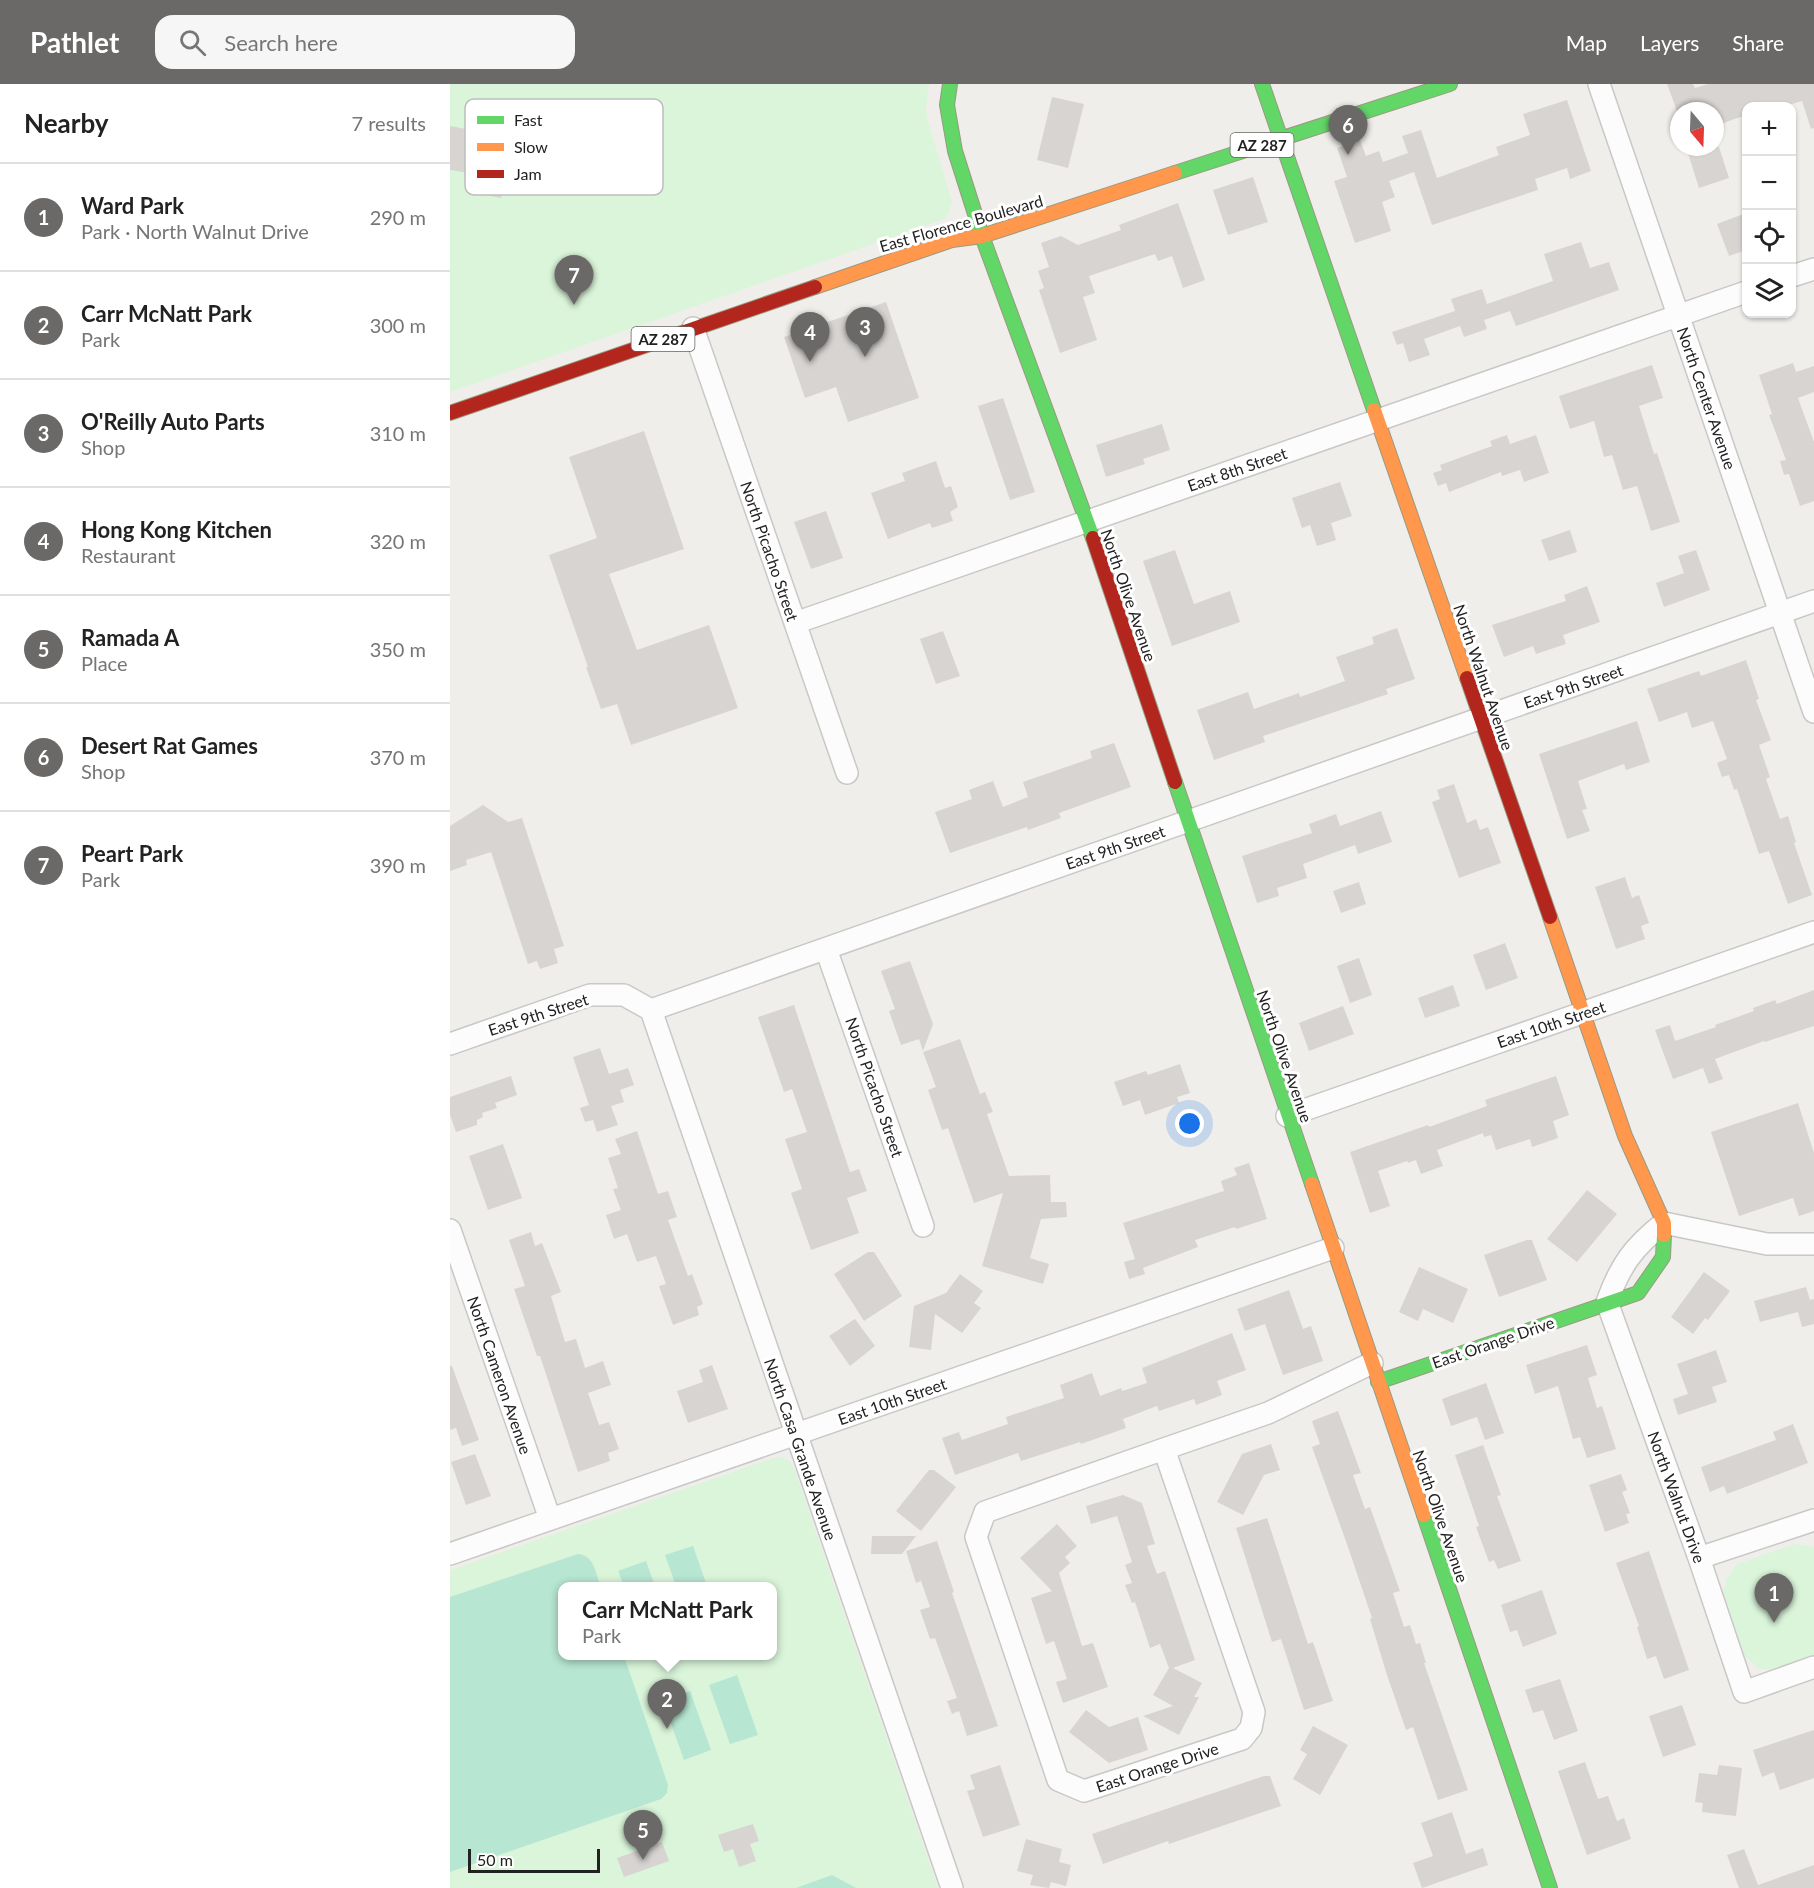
<!DOCTYPE html>
<html lang="en">
<head>
<meta charset="utf-8">
<style>
  body { margin:0; font-family:Lato,sans-serif; background:#f6f6f6; color:#222 }
  .controls { position:absolute; right:18px; top:18px; display:grid; overflow:hidden; border-radius:12px; box-shadow:0 2px 4px #0004 }
  .controls button { width:54px; height:54px; display:grid; place-items:center; padding:0; border:0; border-bottom:2px solid #e0e0e0; background:#fff; color:#222; font:30px sans-serif }
  .compass { position:absolute; left:1220px; top:18px; width:54px; height:54px; border-radius:50%; background:#fff; box-shadow:0 2px 4px #0004; rotate:161deg }
  .scale { position:absolute; left:18px; bottom:15px; width:132px; box-sizing:border-box; padding-left:6px; border:3px solid #222; border-top:0; font-size:16px; line-height:21px; white-space:nowrap; color:#222; -webkit-text-stroke:4px #fff; paint-order:stroke }
  .you { position:absolute; left:740px; top:1040px; width:21px; height:21px; margin:-15px; border:4px solid #fff; border-radius:50%; background:#1a73e8; box-shadow:0 0 0 9px #1a73e833 }
  .badge { display:grid; place-items:center; width:39px; height:39px; border-radius:50%; background:#6a6968; color:#fff; font-size:20px; font-weight:700 }
  .pin { position:absolute; translate:-50% -50px; filter:drop-shadow(0 2px 3px #0008) }
  .pin::after { content:''; position:absolute; top:32px; width:21px; height:18px; background:inherit; clip-path:polygon(0 0,100% 0,50% 100%) }
  .popup { position:absolute; left:108px; top:1498px; width:219px; height:78px; box-sizing:border-box; display:grid; place-content:center; border-radius:12px; background:#fff; filter:drop-shadow(0 2px 4px #0005); font-size:20px; white-space:nowrap; color:#767676 }
  .popup b { font-size:22px; color:#222 }
  .popup::after { content:''; position:absolute; left:50%; top:100%; margin-left:-12px; border:12px solid transparent; border-top-color:#fff }
  .list { margin:0; padding:0; list-style:none }
  h2 { display:flex; justify-content:space-between; align-items:center; height:78px; margin:0; padding:0 24px; font-size:26px }
  h2 small { font-size:20px; font-weight:400; color:#767676 }
  .list li { display:grid; grid-template-columns:39px 1fr auto; gap:18px; align-items:center; box-sizing:border-box; height:108px; padding:0 24px; border-top:2px solid #e0e0e0 }
  .list b { display:block; font-size:22px; white-space:nowrap }
  .list p { margin:0; font-size:20px; white-space:nowrap; color:#767676 }
  .list em { font-size:20px; font-style:normal; color:#767676 }
  .icon { flex:none; width:33px; height:33px; fill:none; stroke:currentColor; stroke-width:2; stroke-linecap:round; stroke-linejoin:round }
  .map { position:relative; flex:none; width:1364px; height:1804px; overflow:hidden }
  header { display:flex; align-items:center; gap:36px; box-sizing:border-box; height:84px; padding:0 30px; background:#6a6968; color:#fff }
  header strong { font-size:28px }
  nav { display:flex; gap:33px; margin-inline-start:auto; font-size:21px }
  .search { width:420px; height:54px; background:#f6f6f6; display:flex; align-items:center; gap:15px; box-sizing:border-box; padding:0 21px; border-radius:18px; color:#767676; font-size:22px }
  main { display:flex }
  aside { flex:1; background:#fff }
  .map>svg:first-child { display:block }
  .park { fill:#daf5da; fill-rule:evenodd }
  .pitch { fill:#b7e6d2 }
  .building { fill:#d7d4d2 }
  .lines { fill:none; stroke-linecap:round; stroke-linejoin:round }
  .street-casing { stroke:#c9c8c7; stroke-width:24 }
  .fast-casing { stroke:#999a82; stroke-width:16 }
  .slow-casing { stroke:#999a82; stroke-width:16 }
  .jam-casing { stroke:#999a82; stroke-width:16 }
  .street { stroke:#fdfcfc; stroke-width:21 }
  .fast { stroke:#63d668; stroke-width:14 }
  .slow { stroke:#ff974d; stroke-width:14 }
  .jam { stroke:#b3261e; stroke-width:14 }
  .labels { text-anchor:middle; dominant-baseline:central; stroke-width:6; stroke-linejoin:round; paint-order:stroke }
  .shield { fill:#fff; stroke:#646464; stroke-width:1.5 }
  .shield-label { font-size:15px; font-weight:bold; fill:#222 }
  .street-label { font-size:16px; fill:#222; stroke:#fff }
  .key { fill:#fff; stroke:#bdbdbd; stroke-width:1.5 }
  .key-label { font-size:16px; fill:#222 }
</style>
</head>
<body>
<header>
<strong>Pathlet</strong>
<div class="search"><svg class="icon" aria-label="search" viewBox="0 0 24 24"><circle cx="10" cy="10" r="6"/><path d="M15 15l6 6"/></svg>Search here</div>
<nav><a>Map</a><a>Layers</a><a>Share</a></nav>
</header>
<main>
<aside>
<h2>Nearby<small>7 results</small></h2>
<ul class="list">
<li><span class="badge">1</span><div><b>Ward Park</b><p>Park · North Walnut Drive</p></div><em>290 m</em></li>
<li><span class="badge">2</span><div><b>Carr McNatt Park</b><p>Park</p></div><em>300 m</em></li>
<li><span class="badge">3</span><div><b>O'Reilly Auto Parts</b><p>Shop</p></div><em>310 m</em></li>
<li><span class="badge">4</span><div><b>Hong Kong Kitchen</b><p>Restaurant</p></div><em>320 m</em></li>
<li><span class="badge">5</span><div><b>Ramada A</b><p>Place</p></div><em>350 m</em></li>
<li><span class="badge">6</span><div><b>Desert Rat Games</b><p>Shop</p></div><em>370 m</em></li>
<li><span class="badge">7</span><div><b>Peart Park</b><p>Park</p></div><em>390 m</em></li>
</ul>
</aside>
<div class="map">
<svg width="1364" height="1804" viewBox="0 0 1364 1804">
  <rect width="100%" height="100%" fill="#f0eeeb"/>
  <!-- park -->
  <path class="park" d="M0 0H479L476 23 477 34 502 118 497 134 0 308Z
    M326 1373C335 1373 339 1375 344 1384L488 1804H0V1486ZM112 1502H322V1572H112Z
    M1345 1460 1364 1463V1576L1329 1588 1308 1584 1294 1571 1273 1508 1277 1494 1287 1480Z"/>
  <!-- pitch -->
  <path class="pitch" d="M243 1462 257 1502H226L215 1471Z
    M128 1470C144 1471 146 1489 150 1502H112V1572H174L218 1701 217 1709 211 1715 0 1788V1513Z
    M196 1477 205 1502H174L168 1487Z
    M287 1591 308 1651 280 1660 259 1601Z
    M240 1607 261 1666 234 1676 213 1617Z
    M382 1791 406 1804H346Z"/>
  <!-- building -->
  <path class="building" d="M1217 0H1243L1245 4 1258 0H1364V44L1361 45 1352 17 1335 22H1296V31L1265 42V27H1227Z
    M602 13 634 20 618 84 587 76Z
    M1117 16 1141 87 1120 95 1117 84 1085 95 1088 106 982 141 964 88 939 97 945 113 932 118 941 147 905 159 884 97 897 93 887 64 910 56 916 72 929 67 933 78 958 69 952 52 971 46 987 94 1049 71 1046 63 1080 51 1073 30Z
    M0 42 75 56 71 76 65 75 60 95H55L51 114 16 107 20 89 0 86Z
    M1236 63H1269L1279 94 1249 104Z
    M803 93 818 138 778 151 763 106Z
    M728 119 755 196 733 204 722 172 708 177 705 170 639 192 645 209 633 213 647 256 610 269 589 206 594 204 588 187 599 183 591 159 611 152 628 161 671 146 669 141Z
    M1296 129V166L1279 172 1267 140Z
    M1131 158 1140 184 1159 178 1169 206 1066 242 1060 227 1034 236 1037 245 1014 253 1010 242 974 255 980 271 959 278 953 259 947 261 942 248 1005 227 1001 215 1032 205 1037 220 1103 197 1094 170Z
    M436 218 469 314 398 338 386 303 355 314 334 253Z
    M1343 279 1346 288 1364 282V308L1348 314 1364 358V417L1350 422 1339 390 1334 391 1330 377 1336 376 1319 331 1322 330 1309 291Z
    M1202 281 1213 314 1189 322 1204 370 1207 369 1230 438 1201 447 1187 402 1173 406 1162 371 1154 373 1144 337 1120 345 1109 312Z
    M553 314 585 408 560 416 528 322Z
    M712 340 720 366 693 375 695 380 656 393 646 361Z
    M194 347 234 465 159 490 187 566 259 541 288 624 181 661 167 620 151 625 136 583H138L99 471 147 454 119 373Z
    M1057 351 1060 360 1086 351 1099 389 1074 398 1070 386 1052 392 1051 388 999 408 996 399 988 402 983 389 992 386 990 381 1042 362 1040 357Z
    M486 377 495 404 501 402 508 423 500 428 503 437 482 444 480 439 438 455 421 409 455 397 452 389Z
    M890 398 902 432 881 439 886 456 867 462 860 441 852 444 842 414Z
    M376 427 393 474 361 485 344 438Z
    M1120 446 1127 468 1099 477 1091 456Z
    M725 466 744 520 780 507 790 538 722 562 693 477Z
    M1246 466 1260 506 1214 523 1206 499 1234 489 1228 472Z
    M1137 502 1150 538 1113 551 1116 560 1086 570 1083 562 1054 573 1042 541 1116 517 1114 511Z
    M947 544 965 595 936 605 938 610 813 652 815 658 764 676 747 626 798 608 804 625 849 609 850 613 895 597 886 573 924 560 922 553Z
    M493 547 510 592 486 600 470 555Z
    M1296 576 1309 615 1306 616 1321 656 1309 661 1320 693 1316 695 1330 735 1338 732 1346 758 1344 759 1362 811 1338 820 1319 767 1309 770 1287 705 1284 706 1279 691 1272 693 1267 679 1277 675 1263 637 1242 644 1237 628 1209 638 1197 605 1249 587 1251 592Z
    M1187 637 1200 678 1176 686 1174 680 1128 697 1137 725 1132 726 1140 747 1117 755 1089 670Z
    M664 659 681 703 609 729 611 734 578 746 577 743 500 769 485 728 522 715 519 706 543 697 553 723 578 713 573 698 642 674 640 667Z
    M1004 700 1017 739 1026 735 1030 746 1038 743 1051 779 1009 794 982 718 990 715 987 706Z
    M33 721 58 738 72 734 114 862 104 865 108 879 90 885 87 877 78 880 41 768 16 776 17 781 0 787V742Z
    M931 727 942 758 908 770 905 761 853 780 857 794 827 804 829 812 807 819 792 772 862 749 859 740 886 730 890 742Z
    M1175 793 1182 814 1189 811 1199 839 1191 842 1195 855 1166 865 1145 803Z
    M909 798 916 820 891 829 883 807Z
    M1055 859 1068 894 1036 906 1023 871Z
    M909 874 922 911 900 919 887 882Z
    M460 877 483 940 473 967 469 955 451 961 439 927 445 925 431 887Z
    M1003 901 1010 922 975 934 968 914Z
    M1364 906V942L1315 958 1314 957 1265 975 1273 995 1259 1000 1253 984 1223 995 1205 946 1220 941 1225 957 1266 943 1265 941 1304 927 1303 924 1325 916 1327 920Z
    M344 921 400 1088 409 1085 417 1107 397 1114 409 1149 361 1166 341 1109 352 1105 335 1055 357 1048 342 1005 334 1008 308 933Z
    M893 922 904 950 859 967 849 939Z
    M510 955 530 1010 535 1008 543 1028 537 1030 559 1092 600 1091 601 1118H616L617 1133 591 1135 580 1174 599 1180 593 1200 532 1182 553 1109 524 1119 498 1044 492 1046 478 1006 486 1003 473 968Z
    M150 964 159 990 178 984 184 1001 170 1006 174 1018 161 1022 168 1041 147 1048 143 1036 135 1038 130 1024 139 1021 123 973Z
    M730 980 740 1009 727 1013 729 1019 695 1031 690 1016 673 1022 664 998 696 987 698 991Z
    M61 992 67 1011 45 1019 47 1024 32 1029 33 1033 27 1036V1041L6 1048 0 1031V1013Z
    M1106 992 1119 1031 1103 1037 1108 1054 1082 1063 1080 1055 1046 1066 1041 1051 1034 1053 1033 1049 987 1066 993 1082 971 1090 966 1076 958 1079 957 1077 928 1087 940 1122 920 1129 900 1068 978 1041 979 1043 1037 1022 1035 1016Z
    M1348 1019 1364 1069V1127L1349 1132 1343 1114 1289 1132 1261 1048Z
    M187 1047 208 1110 218 1107 227 1133 218 1136 238 1192 242 1190 253 1220 247 1223 249 1231 223 1241 209 1202 216 1200 206 1172 187 1178 177 1150 164 1155 156 1131 171 1126 163 1105 168 1104 158 1074 171 1070 165 1055Z
    M53 1060 72 1114 38 1126 19 1072Z
    M799 1079 817 1135 786 1145 785 1143 745 1156 748 1163 693 1184 695 1190 679 1195 674 1178 685 1175 673 1139 774 1107 771 1097 787 1091 784 1084Z
    M1137 1106 1167 1130 1127 1178 1097 1155Z
    M81 1148 85 1162 92 1159 111 1208 101 1212 115 1258 126 1255 135 1284 153 1277 161 1301 138 1309 149 1341 159 1338 169 1365 158 1369 160 1377 128 1388 90 1272H87L64 1205 75 1202 59 1156Z
    M1077 1156H1082L1097 1196 1049 1213 1034 1171Z
    M418 1168H424L452 1212 414 1237 384 1190Z
    M969 1183 1018 1205 1003 1239 973 1225 968 1237 949 1228Z
    M1254 1188 1280 1207 1258 1236 1255 1234 1243 1250 1221 1233Z
    M510 1190 533 1207 524 1219 531 1224 512 1249 485 1230 481 1266 459 1263 464 1222 496 1209Z
    M1356 1203 1360 1216 1364 1215V1240L1352 1243 1348 1228 1310 1238 1304 1217Z
    M839 1206 853 1245 861 1242 873 1277 833 1291 815 1240 795 1247 787 1225Z
    M405 1235 425 1262 400 1282 379 1252Z
    M782 1249 796 1286 767 1297 772 1311 746 1321 744 1315 709 1327 707 1322 673 1335 676 1344 631 1360 630 1358 571 1377 568 1369 505 1391 492 1354 509 1348 512 1356 558 1340 556 1333 614 1314 610 1301 642 1289 650 1312 671 1304 672 1307 697 1299 692 1284Z
    M1137 1261 1147 1291 1138 1294 1147 1324 1152 1322 1166 1365 1137 1374 1130 1353 1123 1355 1108 1302 1085 1310 1076 1281Z
    M1266 1266 1277 1298 1262 1303 1267 1318 1228 1331 1223 1315 1238 1310 1227 1280Z
    M262 1281 278 1325 238 1339 227 1307 253 1298 249 1286Z
    M0 1282H2L29 1356 12 1362 6 1344 0 1346Z
    M1036 1299 1054 1349 1035 1356 1027 1333 1001 1342 992 1315Z
    M888 1327 911 1389 903 1391 915 1425 920 1423 950 1507 943 1509 954 1543 960 1541 966 1560 970 1559 976 1579H974L1018 1706 988 1716 963 1643 956 1646 937 1591 920 1535 922 1534 898 1463 862 1363 870 1360 862 1337Z
    M1343 1340 1358 1379 1277 1410 1274 1402 1260 1408 1251 1383 1326 1356 1323 1348Z
    M821 1360 830 1386 814 1391 793 1431 767 1418 792 1370Z
    M1033 1361 1051 1411 1047 1412 1071 1477 1048 1485 1044 1476 1039 1478 1026 1443 1029 1442 1005 1371Z
    M25 1370 41 1412 16 1421 1 1378Z
    M479 1386H484L506 1403 471 1447 446 1427Z
    M1171 1390 1177 1406 1172 1408 1180 1429 1176 1430 1179 1439 1155 1448 1139 1401Z
    M673 1411 692 1419 705 1460 697 1462 707 1490 715 1487 745 1576 723 1584 752 1599 744 1613H749L729 1651 693 1632 723 1622 703 1611 719 1584 710 1560 700 1564 685 1518 682 1519 675 1501 682 1499 675 1481 682 1478 667 1432 641 1440 636 1422Z
    M817 1434 858 1560 863 1558 883 1617 854 1626 831 1555 822 1558 786 1444Z
    M607 1440 627 1462 615 1473 620 1479 609 1489 632 1562 643 1559 658 1603 613 1619 606 1598 617 1595 604 1557 596 1560 581 1514 602 1507 570 1474Z
    M422 1452H466L452 1470H421Z
    M487 1457 504 1508 502 1509 548 1642 517 1652 509 1627 502 1630 497 1617 507 1614 485 1554 480 1555 470 1526 480 1523 471 1497 466 1499 456 1467Z
    M1199 1467 1239 1586 1214 1595 1206 1572 1197 1575 1187 1543 1189 1542 1166 1479Z
    M1092 1506 1107 1550 1073 1563 1067 1546 1060 1548 1051 1521Z
    M1110 1595 1128 1647 1104 1656 1093 1626 1083 1629 1075 1606Z
    M1232 1621 1246 1661 1213 1673 1199 1632Z
    M636 1626 659 1643 688 1633 698 1666 659 1679 619 1648Z
    M863 1642 898 1661 870 1711 843 1695 857 1670 850 1666Z
    M1364 1646V1694L1330 1706 1324 1688 1312 1693 1303 1666Z
    M1135 1678 1148 1715 1158 1712 1167 1737 1174 1734 1181 1755 1137 1771 1108 1687Z
    M550 1681 570 1741 533 1753 517 1707 525 1705 520 1691Z
    M1269 1681 1292 1684 1286 1732 1252 1728 1253 1719 1245 1718 1249 1689 1267 1691Z
    M814 1692H820L831 1722 719 1760 718 1757 653 1780 642 1750Z
    M1002 1728 1016 1770 1033 1764 1038 1781 972 1804 963 1779 983 1772 971 1739Z
    M303 1740 309 1757 300 1760 306 1777 289 1783 283 1765 274 1768 268 1751Z
    M576 1755 612 1765 609 1778 621 1781 616 1802 601 1798 599 1804 580 1801 583 1791 567 1787Z
    M212 1758 219 1777 174 1793 167 1774Z
    M1294 1765 1308 1801 1364 1781V1804H1289L1277 1771Z"/>
  <g class="lines">
    <defs>
      <path id="street" d="M1149 0 1364 628
        M1342 192 1364 185
        M243 244 397 689
        M345 539 1296 208
        M376 865 473 1142
        M201 926 502 1804
        M0 960 140 911H174L201 926 1364 517
        M837 1032 1364 848
        M0 1146 100 1435
        M1364 1160H1317L1214 1139C1183 1163 1170 1182 1157 1218L1249 1474 1294 1608 1364 1583
        M714 1365 804 1628 801 1644 792 1655 634 1707 608 1696 526 1453 535 1428Z
        M714 1365 818 1329 922 1279
        M0 1470 883 1164
        M1249 1474 1364 1436"/>
      <path id="fast" d="M500 0 497 21 505 67 532 152 643 454
        M812 0 924 326
        M725 89 1000 0
        M725 698 862 1100
        M928 1298 1188 1209 1213 1173 1214 1151
        M974 1431 1100 1804"/>
      <path id="slow" d="M365 203 502 156 532 152 725 89
        M924 326 1017 594
        M1100 833 1175 1052 1214 1139V1151
        M862 1100 974 1431"/>
      <path id="jam" d="M0 329 365 203
        M643 454 725 698
        M1017 594 1100 833"/>
    </defs>
    <!-- street casing -->
    <use href="#street" class="street-casing"/>
    <!-- fast casing -->
    <use href="#fast" class="fast-casing"/>
    <!-- slow casing -->
    <use href="#slow" class="slow-casing"/>
    <!-- jam casing -->
    <use href="#jam" class="jam-casing"/>
    <!-- street -->
    <use href="#street" class="street"/>
    <!-- fast -->
    <use href="#fast" class="fast"/>
    <!-- slow -->
    <use href="#slow" class="slow"/>
    <!-- jam -->
    <use href="#jam" class="jam"/>
  </g>
  <g class="labels">
    <!-- shield labels -->
    <g class="shield">
      <rect x="780.5" y="49" width="63" height="24" rx="4.5"/>
      <rect x="181.5" y="243" width="63" height="24" rx="4.5"/>
    </g>
    <g class="shield-label">
      <text x="812" y="61">AZ 287</text>
      <text x="213" y="255">AZ 287</text>
    </g>
    <!-- street labels -->
    <g class="street-label">
      <text transform="translate(511 139) rotate(-16)">East Florence Boulevard</text>
      <text transform="translate(1257 314) rotate(71)">North Center Avenue</text>
      <text transform="translate(787 385) rotate(-19)">East 8th Street</text>
      <text transform="translate(320 467) rotate(71)">North Picacho Street</text>
      <text transform="translate(679 511) rotate(71)">North Olive Avenue</text>
      <text transform="translate(1034 593) rotate(71)">North Walnut Avenue</text>
      <text transform="translate(1123 602) rotate(-19)">East 9th Street</text>
      <text transform="translate(665 763) rotate(-19)">East 9th Street</text>
      <text transform="translate(88 930) rotate(-18)">East 9th Street</text>
      <text transform="translate(1101 940) rotate(-19)">East 10th Street</text>
      <text transform="translate(835 972) rotate(71)">North Olive Avenue</text>
      <text transform="translate(425 1003) rotate(71)">North Picacho Street</text>
      <text transform="translate(1043 1258) rotate(-19)">East Orange Drive</text>
      <text transform="translate(50 1291) rotate(71)">North Cameron Avenue</text>
      <text transform="translate(442 1317) rotate(-19)">East 10th Street</text>
      <text transform="translate(351 1365) rotate(71)">North Casa Grande Avenue</text>
      <text transform="translate(1227 1413) rotate(70)">North Walnut Drive</text>
      <text transform="translate(991 1432) rotate(71)">North Olive Avenue</text>
      <text transform="translate(707 1683) rotate(-18)">East Orange Drive</text>
    </g>
  </g>
  <!-- legend -->
  <rect x="15" y="15" width="198" height="96" rx="9" class="key"/>
  <rect x="27" y="32" width="27" height="8" fill="#63d668"/>
  <rect x="27" y="59" width="27" height="8" fill="#ff974d"/>
  <rect x="27" y="86" width="27" height="8" fill="#b3261e"/>
  <g class="key-label">
    <text x="64" y="42">Fast</text>
    <text x="64" y="69">Slow</text>
    <text x="64" y="96">Jam</text>
  </g>
</svg>
<div class="controls">
<button>+</button>
<button>−</button>
<button><svg class="icon" aria-label="locate" viewBox="0 0 24 24"><circle cx="12" cy="12" r="6"/><path d="M12 2v4M12 18v4M2 12h4M18 12h4"/></svg></button>
<button><svg class="icon" aria-label="layers" viewBox="0 0 24 24"><path d="M12 4l9 5-9 5-9-5zM3 14l9 5 9-5"/></svg></button>
</div>
<svg class="compass" viewBox="-18 -18 36 36"><path d="M0-13l5 13h-10z" fill="#e53935"/><path d="M0 13l5-13h-10z" fill="#767676"/></svg>
<div class="scale">50 m</div>
<div class="you"></div>
<div class="pin badge" style="left:1324px;top:1539px">1</div>
<div class="pin badge" style="left:217px;top:1645px">2</div>
<div class="popup"><b>Carr McNatt Park</b>Park</div>
<div class="pin badge" style="left:415px;top:273px">3</div>
<div class="pin badge" style="left:360px;top:278px">4</div>
<div class="pin badge" style="left:193px;top:1776px">5</div>
<div class="pin badge" style="left:898px;top:71px">6</div>
<div class="pin badge" style="left:124px;top:221px">7</div>
</div>
</main>
</body>
</html>
